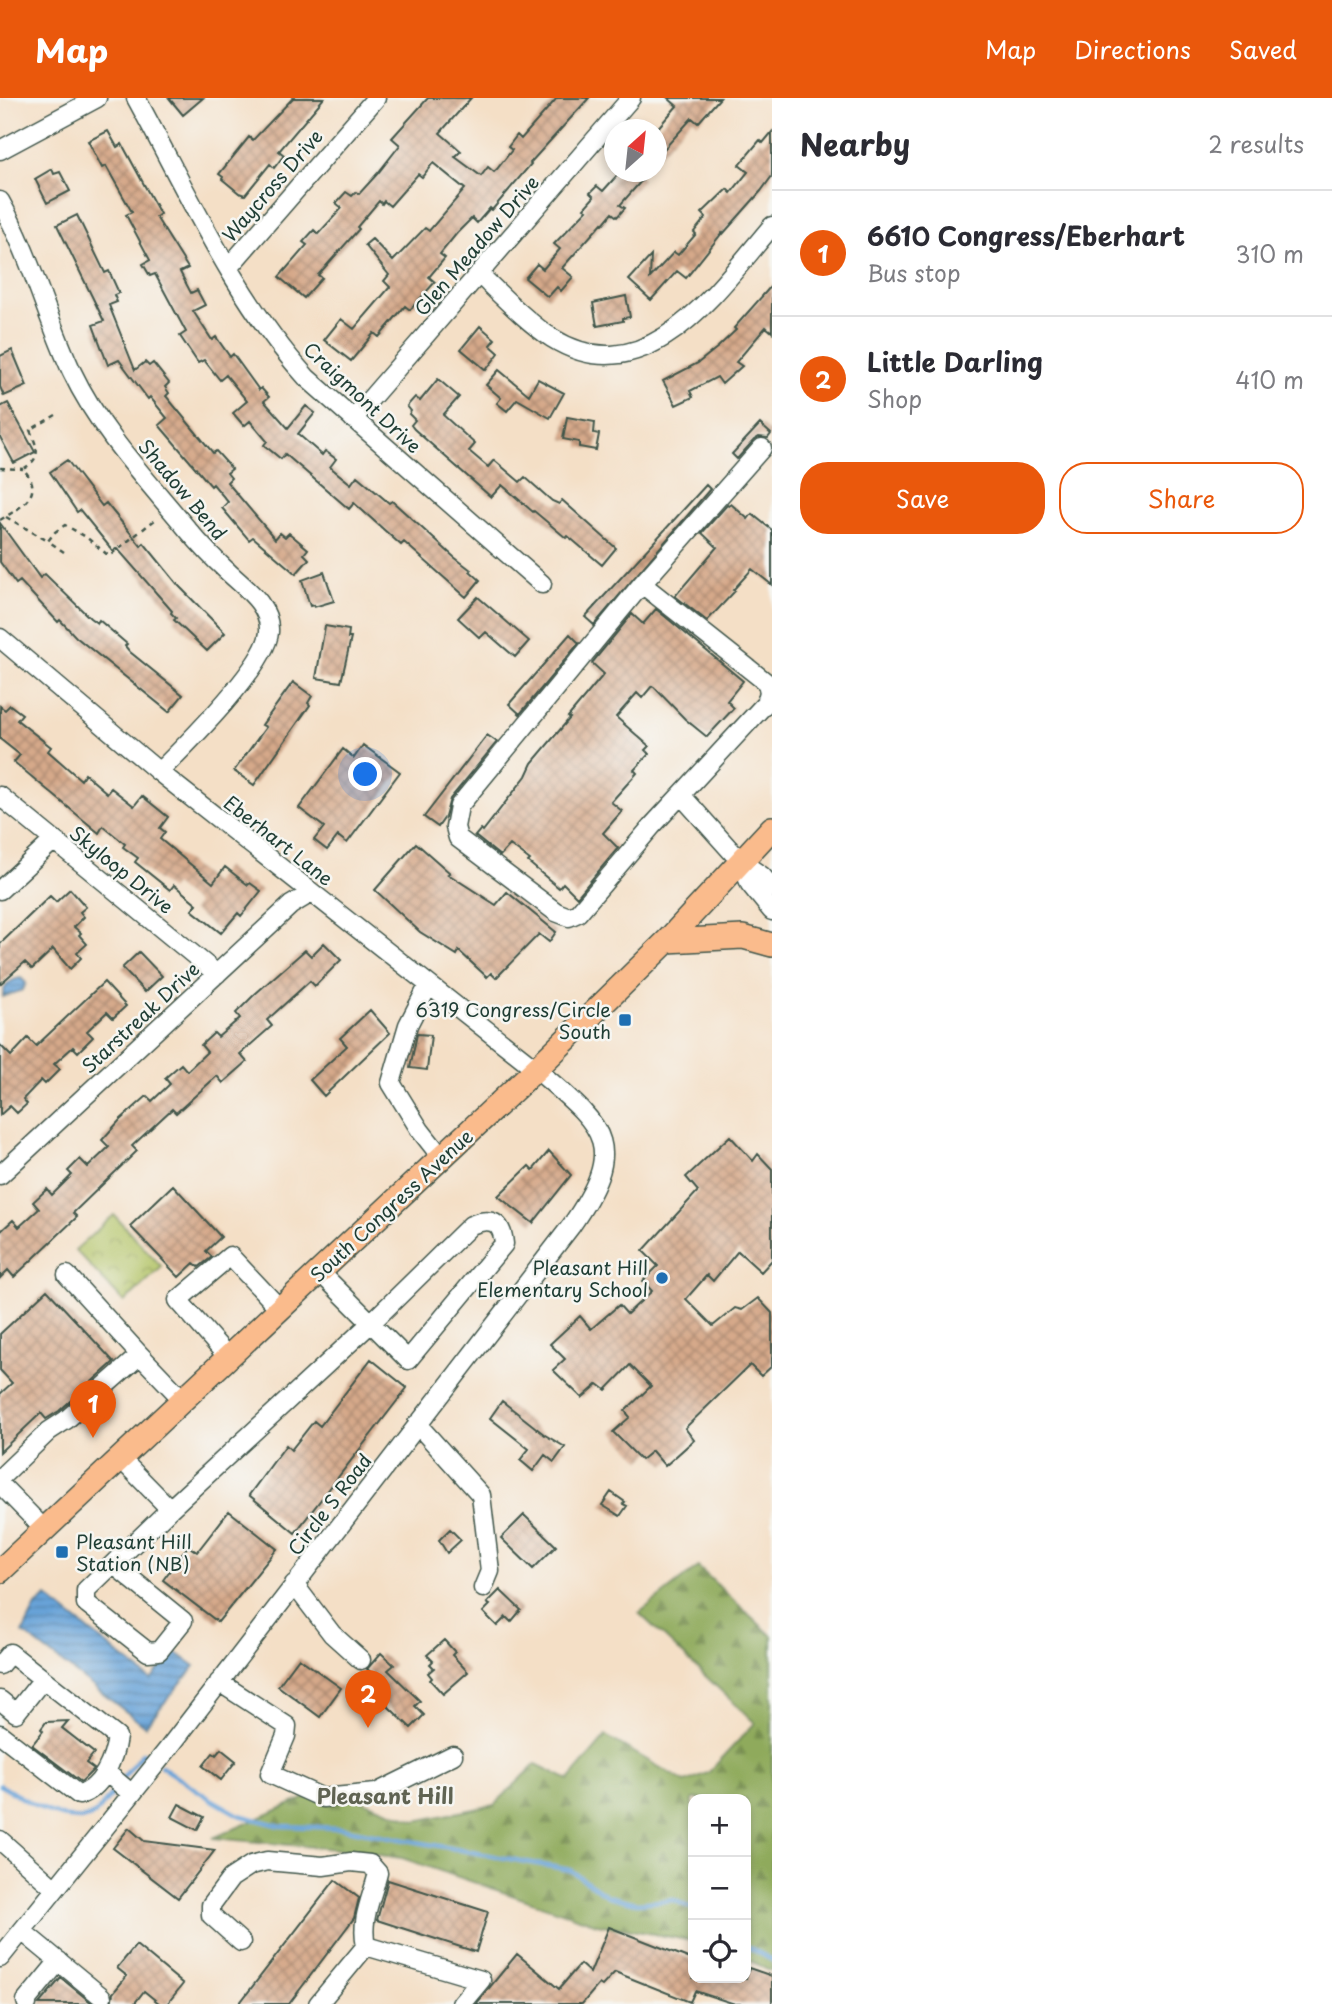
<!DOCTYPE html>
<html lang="en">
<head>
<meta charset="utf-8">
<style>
  body { margin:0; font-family:"Playpen Sans",sans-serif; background:#f2f2f3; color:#2b2b33 }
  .controls { position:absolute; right:21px; bottom:21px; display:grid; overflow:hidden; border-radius:14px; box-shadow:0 4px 10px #0003 }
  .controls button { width:63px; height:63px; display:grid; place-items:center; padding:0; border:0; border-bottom:2px solid #e1e1e2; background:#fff; color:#2b2b33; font:35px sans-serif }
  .compass { position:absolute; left:604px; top:21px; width:63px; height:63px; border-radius:50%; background:#fff; box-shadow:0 4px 10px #0003; rotate:27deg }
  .you { position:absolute; left:366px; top:677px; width:24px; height:24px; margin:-18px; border:5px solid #fff; border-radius:50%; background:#1a73e8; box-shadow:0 0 0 10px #1a73e833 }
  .badge { display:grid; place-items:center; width:46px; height:46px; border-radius:50%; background:#ea580c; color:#fff; font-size:23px; font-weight:700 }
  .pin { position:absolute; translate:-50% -58px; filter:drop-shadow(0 2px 4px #0008) }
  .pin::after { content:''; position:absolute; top:37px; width:24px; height:21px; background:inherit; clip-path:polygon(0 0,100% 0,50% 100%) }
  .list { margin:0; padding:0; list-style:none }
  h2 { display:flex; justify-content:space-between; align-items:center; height:91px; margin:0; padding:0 28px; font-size:30px }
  h2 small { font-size:23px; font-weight:400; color:#7c7c81 }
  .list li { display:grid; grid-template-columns:46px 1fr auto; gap:21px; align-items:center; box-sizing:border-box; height:126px; padding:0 28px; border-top:2px solid #e1e1e2 }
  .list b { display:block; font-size:26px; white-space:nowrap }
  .list p { margin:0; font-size:23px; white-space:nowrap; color:#7c7c81 }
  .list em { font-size:23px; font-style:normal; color:#7c7c81 }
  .actions { display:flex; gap:14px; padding:21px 28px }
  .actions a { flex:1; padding:16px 0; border:2px solid #ea580c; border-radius:28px; text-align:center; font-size:24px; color:#ea580c }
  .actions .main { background:#ea580c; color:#fff }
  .icon { flex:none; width:38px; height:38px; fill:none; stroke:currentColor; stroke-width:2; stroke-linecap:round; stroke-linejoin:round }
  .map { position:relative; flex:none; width:772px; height:1906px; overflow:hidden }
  header { display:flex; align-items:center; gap:42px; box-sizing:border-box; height:98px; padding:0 35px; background:#ea580c; color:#fff }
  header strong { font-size:33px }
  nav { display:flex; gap:38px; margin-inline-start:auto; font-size:24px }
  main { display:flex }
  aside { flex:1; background:#fff }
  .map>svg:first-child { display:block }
  .forest { fill:url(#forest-firs); stroke:#577448; stroke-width:2 }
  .park { fill:url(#park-crowns); stroke:#6a804e; stroke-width:2 }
  .water { fill:url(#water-rules); stroke:#447086; stroke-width:2 }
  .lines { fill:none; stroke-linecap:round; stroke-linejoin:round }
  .stream { stroke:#68a3d8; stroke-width:4.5 }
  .building { fill:url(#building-cross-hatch) }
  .minor-casing { stroke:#3f554a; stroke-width:21 }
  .major-casing { stroke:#3f554a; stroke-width:26 }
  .path { stroke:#3f554a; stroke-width:2.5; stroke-dasharray:5 5; stroke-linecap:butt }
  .minor { stroke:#fff; stroke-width:18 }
  .major { stroke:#fabb8c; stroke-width:23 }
  .poi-dot { fill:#1f6fb2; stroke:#f6f6f2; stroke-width:2.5 }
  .labels { text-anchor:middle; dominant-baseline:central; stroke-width:5; stroke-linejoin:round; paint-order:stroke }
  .street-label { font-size:19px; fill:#1f3d34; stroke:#f6f6f2 }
  .poi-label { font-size:19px; fill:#1f3d34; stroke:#f6f6f2; text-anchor:end }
  .neighbourhood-label { font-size:21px; font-weight:bold; fill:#5f6352; stroke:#f6f6f2 }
</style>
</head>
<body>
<header>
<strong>Map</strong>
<nav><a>Map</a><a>Directions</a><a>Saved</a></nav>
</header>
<main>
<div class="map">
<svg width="772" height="1906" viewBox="0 0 772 1906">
  <defs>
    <pattern id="forest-firs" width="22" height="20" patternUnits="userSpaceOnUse" patternTransform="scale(1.75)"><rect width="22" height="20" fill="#8faa5c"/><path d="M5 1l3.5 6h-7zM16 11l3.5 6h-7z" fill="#748c4d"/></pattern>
    <pattern id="park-crowns" width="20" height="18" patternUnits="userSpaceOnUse" patternTransform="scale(1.75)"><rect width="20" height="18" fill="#b4c467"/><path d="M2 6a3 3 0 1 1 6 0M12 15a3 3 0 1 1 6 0" fill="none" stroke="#92a056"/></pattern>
    <pattern id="water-rules" width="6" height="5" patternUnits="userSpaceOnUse" patternTransform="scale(1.75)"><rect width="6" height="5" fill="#68a3d8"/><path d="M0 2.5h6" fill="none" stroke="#5586b0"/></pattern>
    <pattern id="building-cross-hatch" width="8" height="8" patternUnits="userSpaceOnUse" patternTransform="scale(1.75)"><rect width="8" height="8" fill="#d6a98a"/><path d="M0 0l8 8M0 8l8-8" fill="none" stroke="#ad8b72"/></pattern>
  </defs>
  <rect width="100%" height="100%" fill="#f6f6f2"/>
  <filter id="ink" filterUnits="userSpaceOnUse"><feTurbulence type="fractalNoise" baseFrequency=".0143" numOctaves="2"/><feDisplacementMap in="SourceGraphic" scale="14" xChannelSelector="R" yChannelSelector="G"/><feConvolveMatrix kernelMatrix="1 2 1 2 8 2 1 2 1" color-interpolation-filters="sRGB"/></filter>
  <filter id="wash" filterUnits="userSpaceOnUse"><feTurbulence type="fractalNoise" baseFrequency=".00686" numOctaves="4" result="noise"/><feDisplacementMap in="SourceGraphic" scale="28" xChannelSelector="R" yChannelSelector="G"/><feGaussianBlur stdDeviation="1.57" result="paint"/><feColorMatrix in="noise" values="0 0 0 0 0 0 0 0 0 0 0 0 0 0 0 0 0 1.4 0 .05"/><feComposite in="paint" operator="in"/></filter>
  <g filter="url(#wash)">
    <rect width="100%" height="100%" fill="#f4dfc6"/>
    <!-- forest -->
    <path class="forest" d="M698 1469 772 1538V1873L746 1861V1701H693V1843L597 1826 402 1760 335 1751 213 1740 319 1694 355 1700 416 1723 494 1707 536 1666 569 1682 606 1638 685 1684 708 1675 755 1625 639 1515Z"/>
    <!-- park -->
    <path class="park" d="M114 1117 162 1169 124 1204 75 1152Z"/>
    <!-- water -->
    <path class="water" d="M21 880 26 885 23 892 3 899C2 889 11 881 21 880Z
      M47 1499 151 1582 174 1553 195 1568 145 1628 23 1535 36 1508Z"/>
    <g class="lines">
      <!-- stream -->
      <path class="stream" d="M161 1668 209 1700 239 1717 281 1728 341 1730 570 1772 608 1798 637 1805 674 1802 693 1811
        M122 1681 143 1655 154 1663
        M0 1687C20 1699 69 1731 92 1718 101 1713 110 1697 117 1688
        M746 1848 772 1862"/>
    </g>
    <g id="blocks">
      <!-- building -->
      <path class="building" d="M169 0H203L183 17Z
        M293 0H324L279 53 284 57 274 70 270 66 245 97 239 95 222 81 223 79 219 76 249 39 253 42Z
        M428 0H471L440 35 461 53 455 59 481 78 488 69 494 74 497 71 512 52 508 49 517 37 521 41 557 0H589L530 65 531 66 492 112 490 110 477 125 472 120 457 135 440 156 445 160 429 179 435 184 410 212 405 208 379 239 374 235 351 263 324 242 341 221 354 231 390 189 384 183 389 177 365 147 372 141 393 163 425 130 429 133 465 91 433 65 422 79 418 76 390 108 384 103 382 106 379 103 357 129 359 131 318 177 322 180 304 200 279 179 307 147 303 144 314 132 318 136 342 110 336 105 346 94 352 98 356 94 359 96 378 75 400 47 392 40Z
        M668 0H720L698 25 692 20 656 60V32L677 8Z
        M108 33 117 49 122 46 160 116 156 119 188 170 180 174 191 195 197 192 205 207 193 213 212 242 216 239 230 259 233 256 259 292 261 290 269 299 264 303 288 330 306 308 315 315 298 336 322 357 325 353 336 361 330 369 351 386 357 378 389 405 392 403 454 459 471 472 470 473 480 482 466 499 404 444 401 447 354 405 349 411 285 356 281 361 264 347 267 343 250 323 244 328 233 315 247 303 226 277 220 282 204 262 198 265 180 238 186 234 155 176 150 178 143 166 150 162 126 117 132 114 106 68 102 70 88 43Z
        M772 34V78L761 93 723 136 722 135 686 180 677 173 651 202 629 182 651 158 650 180 674 154 678 157 696 136 694 134 706 119 702 115 727 91 731 95 748 74 739 67 760 42 763 45Z
        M52 71 54 76 60 74 70 93 47 105 35 81Z
        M620 74H636L643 81 620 107 625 110 617 119 612 115 603 126 602 125 562 170 573 179 561 193 557 189 548 199 525 180 537 166 543 171 560 151 554 146 587 112 584 110 594 99 590 95 597 88 603 93Z
        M77 117 105 175 109 173 119 195 114 197 117 204 109 207 135 272 145 264 149 268 153 265 169 285 165 289 169 295 166 298 213 355 216 353 232 371 227 375 231 380 227 384 275 441 280 435 285 439 289 435 308 451 304 456 309 461 296 476 253 439 249 442 222 410 228 404 213 386 211 388 159 327 167 320 150 299 148 301 119 262 108 267 93 227 104 223 57 127Z
        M772 187V234L766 229 736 264 742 268 722 286 717 279 690 293 693 299 676 307 663 283 698 265 718 249 736 232 734 230Z
        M626 198 630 219 623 220V223L597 228 593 205Z
        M480 228 495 241 490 247 499 255 486 272 461 251Z
        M12 252 27 288 4 298 0 289V258Z
        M499 272 529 297 538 281 564 295 550 320 517 301 507 313 497 305 501 300 486 287Z
        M438 281 459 299 443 317 475 346 469 353 488 369 494 362 520 384 525 379 552 403 559 406 562 402 616 450 602 467 568 438 566 440 534 413 533 414 502 387 491 399 414 331 411 327 415 322 409 316 411 313 407 308 415 299 420 303Z
        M8 305 35 354 14 365 0 339V309Z
        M567 319 595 324 594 335 599 336 596 352 579 349V344L563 341Z
        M760 326 771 336 768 340 759 339 754 342 737 361 732 356Z
        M67 362 102 408 106 405 141 448 144 445 179 488 225 535 207 553 174 522 176 520 171 515 172 513 117 450 113 453 80 412 77 414 50 374Z
        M706 387 710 391 594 527 585 519Z
        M731 406 748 421 752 416 772 432V487L752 471 733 492 735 493 707 523 675 498 717 449 702 435 727 407 729 408Z
        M0 425 40 480 45 476 90 520 97 525 99 522 127 546 125 548 130 554 183 597 169 614 76 539 60 522 58 524 20 483 16 486 0 464Z
        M324 474 334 503 314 509V507L310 508 302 482Z
        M478 499 529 543 515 559 486 534 480 540 458 520Z
        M656 511 743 583 727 603 734 610 707 639 685 621 654 589 652 588 642 600 637 595 616 619 649 648 645 652 649 656 634 672 637 675 611 704 622 713 603 735 618 750 577 799 563 785 559 790 528 764 530 762 510 747 500 758 475 738 481 731 483 733 526 678 532 665 570 620 568 619 604 576 592 565 632 516 643 526Z
        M325 528 349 532 348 540H351L341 584 316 580Z
        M570 536 579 545 520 616 509 606Z
        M293 584 312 598 308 605 310 607 254 687 234 673 266 629 262 627Z
        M10 607 22 616 17 622 51 649 48 653 81 682 85 676 107 695 111 690 134 708 142 698 168 719 160 730 165 734 160 741 213 785 225 769 248 787 250 785 261 793 241 818 238 815 221 835 192 812 197 806 174 787 170 792 135 764 138 760 123 749 125 746 103 728 99 735 14 664 20 657 0 641V608L5 612Z
        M487 637 497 644 450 701 445 719 438 729 424 719Z
        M363 647 400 674 347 745 338 738 327 752 314 742 324 729 299 710 343 651 354 660Z
        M416 745 450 775 448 776 496 807 507 794 556 834 549 844 539 836 496 880 491 875 487 879 459 853 457 857 420 834 375 792Z
        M70 791 86 809 80 814 84 819 74 829 81 835 79 837 87 846 77 855 81 860 70 871 53 851 32 871 25 864 0 886V846L50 798 56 804Z
        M324 845 341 862 315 888 310 883 267 922 272 928 240 956 247 964 223 985 217 978 176 1015 172 1011 132 1048 137 1053 73 1115 77 1119 14 1179 8 1172 0 1180V1134L13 1122 19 1129 39 1111 33 1104 47 1091 52 1097 72 1077 68 1073 80 1061 88 1069 109 1049 102 1042 120 1022 147 998 152 1003 170 986 165 980 181 966 187 973 207 954 201 947 214 935 218 939 240 920 236 915 255 896 305 852 311 858Z
        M139 854 162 878 145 894 122 870Z
        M104 884 126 908 113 920 107 914 87 933 93 939 78 954 73 949 54 966 60 971 45 986 41 982 23 1001 27 1006 17 1015 10 1008 0 1017V947L11 958 28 940 36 948Z
        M370 912 390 935 324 998 310 982 347 948 340 940Z
        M417 936 431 937 427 972 410 970Z
        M730 1038 753 1063 758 1056 772 1071V1162L761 1174 738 1153 713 1183 707 1177 686 1201 713 1228 735 1210 742 1212 758 1200 772 1215V1268L761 1278 750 1267 685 1330 694 1342 665 1368 652 1353 641 1362 613 1334 630 1319 625 1313 651 1288 630 1267 606 1292 598 1286 582 1300 553 1272 565 1261 550 1246 580 1218 591 1231 619 1207 627 1216 652 1193 643 1183 658 1168 643 1153 698 1093 686 1079Z
        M549 1053 571 1077 533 1125 498 1098 529 1068 533 1072Z
        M173 1087 221 1139 206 1153 212 1159 199 1169 194 1165 179 1179 130 1128Z
        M47 1192 114 1264 59 1313 46 1321 41 1315 0 1354V1296L12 1285 0 1272V1236Z
        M371 1261 407 1290 295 1435 249 1397 286 1347 291 1352 314 1323 320 1328Z
        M502 1303 545 1337 565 1349 554 1364 545 1357 533 1373 520 1362 529 1351 490 1320Z
        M611 1394 625 1404 623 1406 627 1408 620 1418 602 1407Z
        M229 1413 277 1451 218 1524 163 1482 188 1448 197 1454Z
        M524 1417 556 1448 533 1471 501 1440Z
        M450 1431 461 1442 447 1455 439 1442Z
        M500 1492 521 1512 511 1524 506 1519 497 1528 483 1514 490 1507 487 1505Z
        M444 1542 455 1554 452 1557 468 1574 443 1596 430 1582 432 1580 428 1575 434 1570 430 1566 433 1563 427 1557Z
        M381 1555 394 1567 388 1572 420 1603 415 1608 424 1617 411 1630 374 1595 383 1586 367 1571Z
        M299 1560 341 1590 320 1619 278 1588Z
        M68 1623 62 1630 94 1655 86 1665 94 1671 81 1684 32 1647 43 1633 41 1631 46 1624Z
        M221 1651 236 1663 221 1682 203 1668 213 1655 216 1657Z
        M179 1706 204 1719 197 1732 172 1719Z
        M129 1730 144 1743 215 1752 178 1800 113 1750Z
        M335 1782 359 1800 354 1820 295 1898 289 1906H239Z
        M388 1782 488 1814 476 1854 377 1822Z
        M609 1829 693 1862V1880H746L749 1870 772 1878V1906H735L695 1893 690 1904 615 1874 602 1888 599 1886 582 1906H476L517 1856 559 1891 580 1866 590 1875Z
        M136 1847 183 1886 167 1906H160L144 1893 134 1906H111L113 1895 127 1878 117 1870Z
        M61 1880 93 1906H39Z"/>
    </g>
  </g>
  <g filter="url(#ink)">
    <use href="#blocks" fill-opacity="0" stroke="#3f554a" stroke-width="2"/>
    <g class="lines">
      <defs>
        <path id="minor" d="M136 0C188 95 234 199 307 280L542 486
          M0 52 97 0
          M0 103C30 156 46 218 72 274 100 333 147 382 188 432 200 446 212 459 225 471 242 488 271 506 269 534 267 567 184 649 159 674
          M228 170 376 0
          M479 176C500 196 528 225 552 240 647 299 718 191 772 128
          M353 321 631 0
          M642 486 767 585 769 594 766 605 652 728 578 815 569 819 556 814 458 740 455 729 459 708Z
          M642 486 762 350
          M0 540 159 674 536 971C603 1029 629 1045 571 1128L168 1651 0 1860
          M681 697 741 764 762 778 772 790
          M0 698 217 876
          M741 764 750 786 772 813
          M0 792 54 742
          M428 888 408 927 391 985 420 1032 442 1060
          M0 1077 291 807 311 795
          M140 1257 183 1302
          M227 1258 178 1202 230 1158 280 1211
          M417 1326 481 1397 490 1473 483 1490
          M120 1360 170 1411 370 1226 471 1127C491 1119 502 1123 504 1146L408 1262 320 1174
          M0 1380 49 1333 66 1322 140 1257 67 1177
          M0 1386 44 1431
          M113 1466 183 1523 159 1553 148 1554 86 1505V1492L170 1411
          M294 1486 332 1536 361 1562
          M0 1567 10 1555 43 1581
          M219 1584 287 1628 286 1638 270 1676 323 1700 376 1695 453 1657
          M0 1602 16 1615 43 1581 117 1639C114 1661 102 1691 79 1697L0 1636
          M106 1674 132 1696
          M0 1742 55 1791
          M22 1833 102 1899
          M241 1844 211 1817V1807L231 1780 251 1767 267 1763 323 1768 351 1764 370 1766 378 1775C372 1800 360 1821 366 1848
          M27 1906 26 1903 59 1863
          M318 1906 366 1848 481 1882 461 1906"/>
        <path id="major" d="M667 843 743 839 772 847
          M0 1473 536 971 667 843 772 730"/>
      </defs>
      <!-- minor casing -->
      <use href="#minor" class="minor-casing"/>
      <!-- major casing -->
      <use href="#major" class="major-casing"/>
      <!-- path -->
      <path class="path" d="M0 370 23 371
        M6 419 48 443
        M0 422C20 410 47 396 23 371 42 360 38 351 30 332L56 317
        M64 454 48 443 55 434 65 427 86 439 109 458 156 421"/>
      <!-- minor -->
      <use href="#minor" class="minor"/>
      <!-- major -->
      <use href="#major" class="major"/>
    </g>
  </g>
  <!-- markers -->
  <g class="poi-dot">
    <rect x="618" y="915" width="14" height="14" rx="3.5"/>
    <circle cx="662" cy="1180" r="7"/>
    <rect x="55" y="1447" width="14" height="14" rx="3.5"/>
  </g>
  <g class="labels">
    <!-- street labels -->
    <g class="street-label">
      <text transform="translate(272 87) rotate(-49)">Waycross Drive</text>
      <text transform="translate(476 147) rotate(-49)">Glen Meadow Drive</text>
      <text transform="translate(363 299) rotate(43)">Craigmont Drive</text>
      <text transform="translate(183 391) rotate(50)">Shadow Bend</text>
      <text transform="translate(279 742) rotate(38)">Eberhart Lane</text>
      <text transform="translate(122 771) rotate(39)">Skyloop Drive</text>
      <text transform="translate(140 919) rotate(-43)">Starstreak Drive</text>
      <text transform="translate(391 1107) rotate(-43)">South Congress Avenue</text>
      <text transform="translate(329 1406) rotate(-52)">Circle S Road</text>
    </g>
    <!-- poi labels -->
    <g class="poi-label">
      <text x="611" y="911">6319 Congress/Circle<tspan x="611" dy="22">South</tspan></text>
      <text x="648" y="1169">Pleasant Hill<tspan x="648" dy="22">Elementary School</tspan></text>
      <text x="76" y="1443" text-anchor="start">Pleasant Hill<tspan x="76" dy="22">Station (NB)</tspan></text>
    </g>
    <!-- neighbourhood labels -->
    <g class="neighbourhood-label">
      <text x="385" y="1697">Pleasant Hill</text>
    </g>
  </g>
</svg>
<div class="controls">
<button>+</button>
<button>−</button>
<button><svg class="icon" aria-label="locate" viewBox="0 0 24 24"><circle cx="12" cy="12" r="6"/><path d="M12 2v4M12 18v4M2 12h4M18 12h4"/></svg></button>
</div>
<svg class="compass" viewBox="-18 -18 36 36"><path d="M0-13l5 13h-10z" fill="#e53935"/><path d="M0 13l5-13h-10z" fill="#7c7c81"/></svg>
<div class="you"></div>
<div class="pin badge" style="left:93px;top:1340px">1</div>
<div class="pin badge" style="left:368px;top:1630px">2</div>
</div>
<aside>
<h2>Nearby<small>2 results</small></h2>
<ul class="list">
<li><span class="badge">1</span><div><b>6610 Congress/Eberhart</b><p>Bus stop</p></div><em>310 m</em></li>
<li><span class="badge">2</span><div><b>Little Darling</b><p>Shop</p></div><em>410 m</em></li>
</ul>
<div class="actions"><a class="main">Save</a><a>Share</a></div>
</aside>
</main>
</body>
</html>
